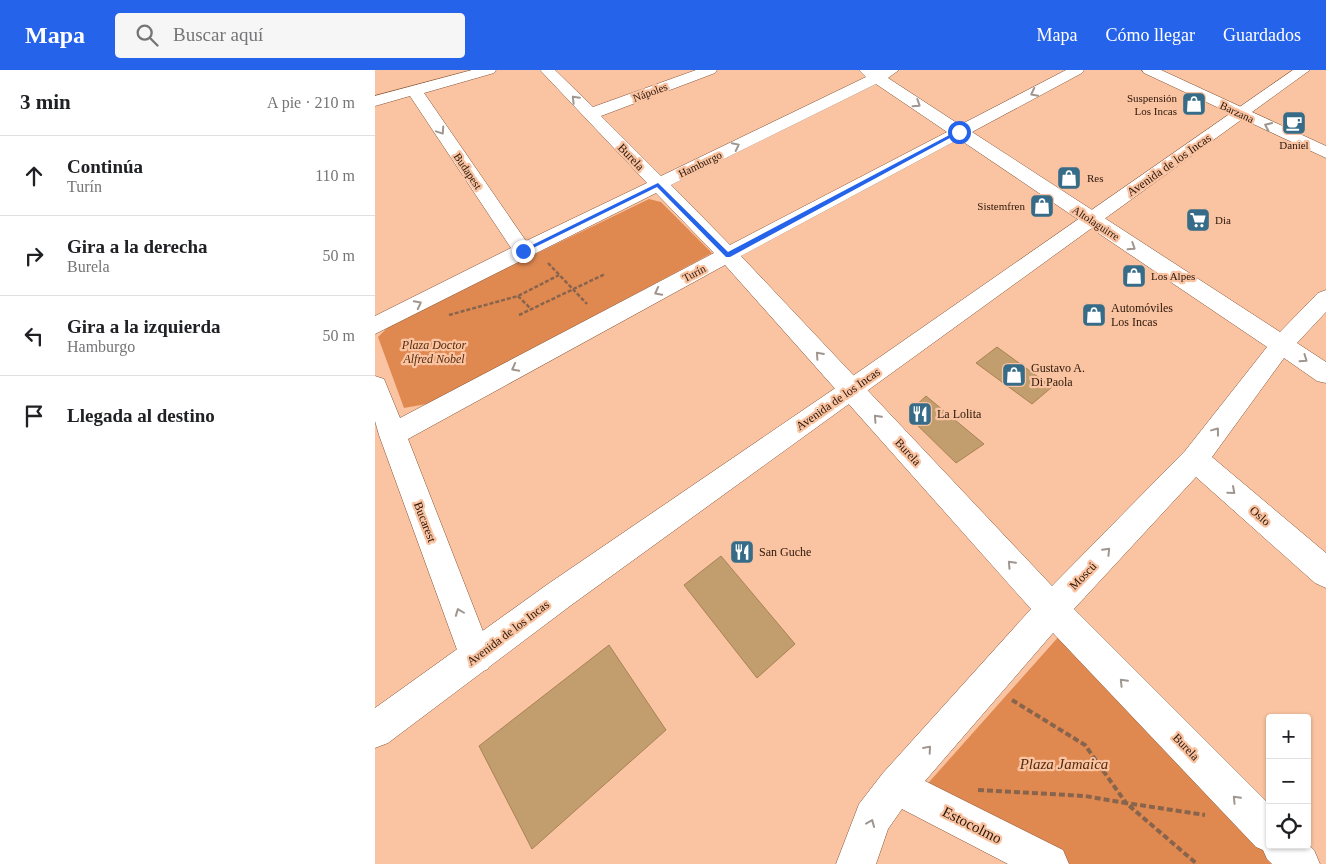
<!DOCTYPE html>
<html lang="es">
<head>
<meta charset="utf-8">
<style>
  body { margin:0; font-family:Georgia,serif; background:#f6f6f6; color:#202124 }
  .controls { position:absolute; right:15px; bottom:15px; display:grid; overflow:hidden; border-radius:5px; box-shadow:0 1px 4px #0004 }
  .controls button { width:45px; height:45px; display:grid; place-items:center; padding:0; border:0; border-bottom:1px solid #e0e0e0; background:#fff; color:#202124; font:25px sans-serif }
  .stop { position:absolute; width:15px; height:15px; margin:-11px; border:4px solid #2563eb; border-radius:50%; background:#fff }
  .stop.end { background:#2563eb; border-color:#fff; box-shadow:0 1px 5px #0008 }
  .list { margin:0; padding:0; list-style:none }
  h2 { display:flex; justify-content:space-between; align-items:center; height:65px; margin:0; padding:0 20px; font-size:21px }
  h2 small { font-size:16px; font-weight:400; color:#757577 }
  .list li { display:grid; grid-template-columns:32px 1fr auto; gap:15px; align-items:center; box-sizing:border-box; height:80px; padding:0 20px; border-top:1px solid #e0e0e0 }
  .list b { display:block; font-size:19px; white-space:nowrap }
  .list p { margin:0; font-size:16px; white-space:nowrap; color:#757577 }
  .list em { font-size:16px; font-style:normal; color:#757577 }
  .icon { flex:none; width:28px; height:28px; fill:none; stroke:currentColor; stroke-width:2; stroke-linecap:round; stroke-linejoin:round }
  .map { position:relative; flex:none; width:951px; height:794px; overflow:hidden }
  header { display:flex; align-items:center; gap:30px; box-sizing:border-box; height:70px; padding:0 25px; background:#2563eb; color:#fff }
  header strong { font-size:24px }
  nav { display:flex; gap:28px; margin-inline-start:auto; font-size:18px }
  .search { width:350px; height:45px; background:#f6f6f6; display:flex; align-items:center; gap:12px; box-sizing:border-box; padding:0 18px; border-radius:5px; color:#757577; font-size:19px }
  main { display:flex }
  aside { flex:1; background:#fff }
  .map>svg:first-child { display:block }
  .green { fill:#df8951 }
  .building { fill:#c29d6d; stroke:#a88354 }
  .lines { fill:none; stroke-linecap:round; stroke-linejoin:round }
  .street-casing { stroke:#845436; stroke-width:1 }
  .secondary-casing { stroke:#845436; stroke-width:1 }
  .path-far1 { stroke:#88644d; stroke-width:2.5; stroke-dasharray:4 2; stroke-linecap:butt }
  .path { stroke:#88644d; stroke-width:4; stroke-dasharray:6 3; stroke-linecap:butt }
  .street { fill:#fff; fill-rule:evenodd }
  .secondary { fill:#fff; fill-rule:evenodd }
  .oneway { stroke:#9f9690 }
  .route { fill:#2563eb }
  .labels { text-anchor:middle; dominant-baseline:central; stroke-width:4.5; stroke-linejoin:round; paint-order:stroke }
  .far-street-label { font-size:11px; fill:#2a1609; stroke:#fac3a1 }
  .far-poi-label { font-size:11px; fill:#2a1609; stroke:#fac3a1; text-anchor:start }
  .street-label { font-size:12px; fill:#2a1609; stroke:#fac3a1 }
  .poi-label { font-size:12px; fill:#2a1609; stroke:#fac3a1; text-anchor:start }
  .park-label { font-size:12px; font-style:italic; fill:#562c0d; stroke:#fac3a1 }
  .near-park-label { font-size:15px; font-style:italic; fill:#562c0d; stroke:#fac3a1 }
  .near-street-label { font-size:15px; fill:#2a1609; stroke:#fac3a1 }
</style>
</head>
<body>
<header>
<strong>Mapa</strong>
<div class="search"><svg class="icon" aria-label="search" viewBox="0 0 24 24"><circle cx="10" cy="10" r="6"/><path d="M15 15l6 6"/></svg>Buscar aquí</div>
<nav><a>Mapa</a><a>Cómo llegar</a><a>Guardados</a></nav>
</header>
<main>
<aside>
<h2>3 min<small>A pie · 210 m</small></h2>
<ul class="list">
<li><svg class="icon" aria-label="ahead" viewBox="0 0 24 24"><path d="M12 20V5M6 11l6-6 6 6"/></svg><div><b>Continúa</b><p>Turín</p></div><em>110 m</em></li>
<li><svg class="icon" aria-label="right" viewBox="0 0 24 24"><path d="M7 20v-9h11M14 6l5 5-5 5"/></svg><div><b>Gira a la derecha</b><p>Burela</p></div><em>50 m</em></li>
<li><svg class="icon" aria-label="left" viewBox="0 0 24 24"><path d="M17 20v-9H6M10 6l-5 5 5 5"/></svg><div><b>Gira a la izquierda</b><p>Hamburgo</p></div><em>50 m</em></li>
<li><svg class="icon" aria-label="arrive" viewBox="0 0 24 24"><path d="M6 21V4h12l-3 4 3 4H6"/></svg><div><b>Llegada al destino</b></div></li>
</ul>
</aside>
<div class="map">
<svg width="951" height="794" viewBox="0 0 951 794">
  <rect width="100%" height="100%" fill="#fac3a1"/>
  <!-- green -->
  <path class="green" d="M274 129 286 132 337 183 57 333 29 338 3 267 16 254Z
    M686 564 905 794H695L547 720Z"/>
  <!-- building -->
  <path class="building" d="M622 277 677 317 657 334 601 293Z
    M551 326 609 374 581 393 537 350 536 340Z
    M346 486 420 574 382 608 309 515Z
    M234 575 291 660 157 779 104 676Z"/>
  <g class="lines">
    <defs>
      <path id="street" d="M97 0H121L119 3 49 23 151 171 272 113 165 0H180L218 37 321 0H342L340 3 226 46 286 106 491 7 484 0H524L513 8 585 55 691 0H709L707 3 597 62 905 262 943 223 951 220V242L922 273 951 292V313L942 311 909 288 837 387 951 483V518L940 513 821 407 699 539 895 735V775H932V773L939 780 945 794H897L892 789 888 780 881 777 678 563 550 711 688 780 694 794H633L527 739 513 759 501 794H461L484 734 508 703 656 539 350 195 33 369 118 587 113 599 101 604 89 599 4 365 0 351V306L9 309 25 348 339 183 281 123 0 264V246L136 178 35 26 0 36V26ZM501 14 572 62 355 175 296 115ZM584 69 892 277 810 381 677 516 366 186Z
        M767 0H786L951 76V88L769 3Z"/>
      <path id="secondary" d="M918 0H935L195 536 13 673 0 678V638L173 514 459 319Z"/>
    </defs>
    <!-- street casing -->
    <use href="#street" class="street-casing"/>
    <!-- secondary casing -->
    <use href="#secondary" class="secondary-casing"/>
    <!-- path-far1 -->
    <path class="path-far1" d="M173 193 212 234
      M143 226 156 239
      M74 245 143 226 184 205
      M144 245 230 204"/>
    <!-- path -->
    <path class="path" d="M637 630 710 675 751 733 830 745
      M603 720 710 726 751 733 822 794"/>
    <!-- street -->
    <use href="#street" class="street"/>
    <!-- secondary -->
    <use href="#secondary" class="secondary"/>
  </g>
  <!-- one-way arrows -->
  <defs><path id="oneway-chevron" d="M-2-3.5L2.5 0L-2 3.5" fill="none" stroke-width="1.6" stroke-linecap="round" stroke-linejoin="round" transform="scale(1.25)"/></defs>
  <g class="oneway">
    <use href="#oneway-chevron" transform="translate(659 23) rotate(153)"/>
    <use href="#oneway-chevron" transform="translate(200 29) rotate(-135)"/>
    <use href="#oneway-chevron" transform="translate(542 34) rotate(33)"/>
    <use href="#oneway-chevron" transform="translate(893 56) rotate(-155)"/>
    <use href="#oneway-chevron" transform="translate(66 61) rotate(56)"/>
    <use href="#oneway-chevron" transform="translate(361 76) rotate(-26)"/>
    <use href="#oneway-chevron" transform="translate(757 177) rotate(33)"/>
    <use href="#oneway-chevron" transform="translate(283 222) rotate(152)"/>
    <use href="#oneway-chevron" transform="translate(43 234) rotate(-27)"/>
    <use href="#oneway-chevron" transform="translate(444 285) rotate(-132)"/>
    <use href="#oneway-chevron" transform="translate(929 289) rotate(35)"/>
    <use href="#oneway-chevron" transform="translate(140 298) rotate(152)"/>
    <use href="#oneway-chevron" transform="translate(502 348) rotate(-133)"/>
    <use href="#oneway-chevron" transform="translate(841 361) rotate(-53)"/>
    <use href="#oneway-chevron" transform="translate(857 421) rotate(41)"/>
    <use href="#oneway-chevron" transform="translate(732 481) rotate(-46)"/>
    <use href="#oneway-chevron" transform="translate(636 494) rotate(-133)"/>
    <use href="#oneway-chevron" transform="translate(84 542) rotate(-111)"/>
    <use href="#oneway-chevron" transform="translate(748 612) rotate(-134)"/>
    <use href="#oneway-chevron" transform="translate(553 679) rotate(-49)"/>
    <use href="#oneway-chevron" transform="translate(861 729) rotate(-134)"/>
    <use href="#oneway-chevron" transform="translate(496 753) rotate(-67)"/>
  </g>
  <!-- route -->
  <path class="route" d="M582 61 586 62 355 187H351L282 117 150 182 145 181 283 113 353 182Z"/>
  <!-- icons -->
  <defs>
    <symbol id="shop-square" viewBox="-11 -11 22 22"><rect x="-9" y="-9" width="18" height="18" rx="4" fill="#366c88" stroke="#fac3a1"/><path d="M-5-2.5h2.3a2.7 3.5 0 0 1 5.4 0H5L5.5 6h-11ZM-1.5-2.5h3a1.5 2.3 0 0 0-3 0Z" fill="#fff"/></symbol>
    <symbol id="cafe-square" viewBox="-11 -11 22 22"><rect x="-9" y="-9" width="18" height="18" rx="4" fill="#366c88" stroke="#fac3a1"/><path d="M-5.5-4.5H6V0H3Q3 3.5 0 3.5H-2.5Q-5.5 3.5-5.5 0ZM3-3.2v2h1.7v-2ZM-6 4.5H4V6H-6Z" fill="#fff"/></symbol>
    <symbol id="supermarket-square" viewBox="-11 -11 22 22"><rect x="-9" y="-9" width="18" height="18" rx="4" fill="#366c88" stroke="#fac3a1"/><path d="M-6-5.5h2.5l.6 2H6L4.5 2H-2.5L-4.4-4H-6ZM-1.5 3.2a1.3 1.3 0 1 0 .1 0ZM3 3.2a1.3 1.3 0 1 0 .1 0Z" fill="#fff"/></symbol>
    <symbol id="restaurant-square" viewBox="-11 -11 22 22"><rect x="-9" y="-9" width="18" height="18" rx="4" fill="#366c88" stroke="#fac3a1"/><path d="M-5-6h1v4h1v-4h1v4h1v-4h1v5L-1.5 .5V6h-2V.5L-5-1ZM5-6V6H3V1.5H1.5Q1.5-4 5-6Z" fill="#fff"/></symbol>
  </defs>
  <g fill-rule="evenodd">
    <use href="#shop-square" x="805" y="20" width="28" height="28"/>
    <use href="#cafe-square" x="905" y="39" width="28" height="28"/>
    <use href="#shop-square" x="680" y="94" width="28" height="28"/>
    <use href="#shop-square" x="653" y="122" width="28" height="28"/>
    <use href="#supermarket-square" x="809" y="136" width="28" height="28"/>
    <use href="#shop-square" x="745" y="192" width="28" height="28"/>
    <use href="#shop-square" x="705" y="231" width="28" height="28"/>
    <use href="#shop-square" x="625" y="291" width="28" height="28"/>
    <use href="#restaurant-square" x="531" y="330" width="28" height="28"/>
    <use href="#restaurant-square" x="353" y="468" width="28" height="28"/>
  </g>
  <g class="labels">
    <!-- far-street labels -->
    <g class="far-street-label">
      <text transform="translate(275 22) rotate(-20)">Nápoles</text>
      <text transform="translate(862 42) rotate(25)">Barzana</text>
      <text transform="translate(325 94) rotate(-26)">Hamburgo</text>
      <text transform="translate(93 101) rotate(56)">Budapest</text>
      <text transform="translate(721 153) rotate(33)">Altolaguirre</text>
      <text transform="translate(319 203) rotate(-28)">Turín</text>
    </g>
    <!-- far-poi labels -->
    <g class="far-poi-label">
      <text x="802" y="28" text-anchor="end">Suspensión<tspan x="802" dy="13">Los Incas</tspan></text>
      <text x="919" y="75" text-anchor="middle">Daniel</text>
      <text x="712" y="108">Res</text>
      <text x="650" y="136" text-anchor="end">Sistemfren</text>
      <text x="840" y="150">Dia</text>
      <text x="776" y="206">Los Alpes</text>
    </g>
    <!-- street labels -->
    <g class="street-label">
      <text transform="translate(256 87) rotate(46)">Burela</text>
      <text transform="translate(794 95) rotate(-35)">Avenida de los Incas</text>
      <text transform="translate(463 329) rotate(-35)">Avenida de los Incas</text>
      <text transform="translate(533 382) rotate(47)">Burela</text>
      <text transform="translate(885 446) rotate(41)">Oslo</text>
      <text transform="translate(50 452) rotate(69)">Bucarest</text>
      <text transform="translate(708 506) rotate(-46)">Moscú</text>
      <text transform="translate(133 563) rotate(-37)">Avenida de los Incas</text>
      <text transform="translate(811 677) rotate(46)">Burela</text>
    </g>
    <!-- poi labels -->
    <g class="poi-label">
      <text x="736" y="238">Automóviles<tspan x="736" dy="14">Los Incas</tspan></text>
      <text x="656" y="298">Gustavo A.<tspan x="656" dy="14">Di Paola</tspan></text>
      <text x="562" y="344">La Lolita</text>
      <text x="384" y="482">San Guche</text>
    </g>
    <!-- park labels -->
    <g class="park-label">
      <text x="59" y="275">Plaza Doctor<tspan x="59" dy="14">Alfred Nobel</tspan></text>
    </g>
    <!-- near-park labels -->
    <g class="near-park-label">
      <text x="689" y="694">Plaza Jamaica</text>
    </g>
    <!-- near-street labels -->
    <g class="near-street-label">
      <text transform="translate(597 755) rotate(27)">Estocolmo</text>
    </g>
  </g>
</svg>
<div class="controls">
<button>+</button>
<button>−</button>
<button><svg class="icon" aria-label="locate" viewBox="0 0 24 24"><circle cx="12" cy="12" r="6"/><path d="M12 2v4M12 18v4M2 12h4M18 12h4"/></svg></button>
</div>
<div class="stop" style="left:584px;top:62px"></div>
<div class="stop end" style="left:148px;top:181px"></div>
</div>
</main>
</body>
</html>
